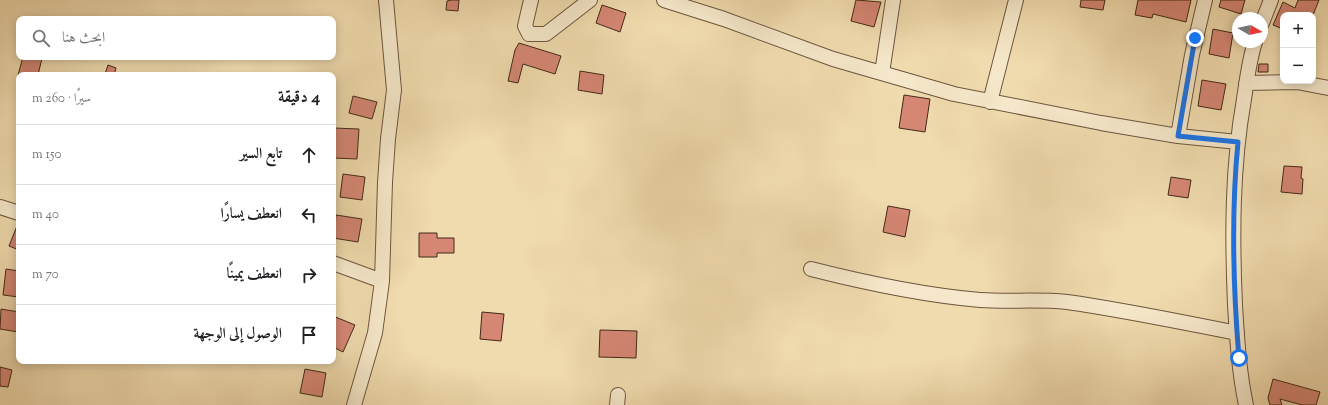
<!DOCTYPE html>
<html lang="ar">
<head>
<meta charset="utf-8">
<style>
  body { margin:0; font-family:"Sorts Mill Goudy",Amiri,serif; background:#f6f6f6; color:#202124; direction:rtl }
  .controls { position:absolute; right:12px; top:12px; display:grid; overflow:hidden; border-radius:8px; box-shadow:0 2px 10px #0003 }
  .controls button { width:36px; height:36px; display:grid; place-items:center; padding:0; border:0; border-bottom:1px solid #e0e0e0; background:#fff; color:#202124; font:20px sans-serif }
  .compass { position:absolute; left:1232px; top:12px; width:36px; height:36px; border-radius:50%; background:#fff; box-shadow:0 2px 10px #0003; rotate:99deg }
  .stop { position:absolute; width:12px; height:12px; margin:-9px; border:3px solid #1a73e8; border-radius:50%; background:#fff }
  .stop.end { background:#1a73e8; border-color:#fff; box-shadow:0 1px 4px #0008 }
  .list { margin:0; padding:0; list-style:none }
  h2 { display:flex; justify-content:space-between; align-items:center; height:52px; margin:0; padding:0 16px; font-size:17px }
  h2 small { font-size:13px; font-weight:400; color:#757577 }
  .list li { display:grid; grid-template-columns:26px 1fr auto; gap:12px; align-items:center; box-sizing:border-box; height:60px; padding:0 16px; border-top:1px solid #e0e0e0 }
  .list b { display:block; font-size:15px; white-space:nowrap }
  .list em { font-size:13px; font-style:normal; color:#757577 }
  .icon { flex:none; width:22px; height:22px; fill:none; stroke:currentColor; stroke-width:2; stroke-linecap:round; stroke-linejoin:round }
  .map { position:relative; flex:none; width:1328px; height:405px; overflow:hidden; direction:ltr }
  .search { position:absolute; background:#fff; box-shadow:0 2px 10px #0003; left:16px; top:16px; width:320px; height:44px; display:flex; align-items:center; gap:10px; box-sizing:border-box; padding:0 14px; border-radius:8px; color:#757577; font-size:15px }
  .panel { position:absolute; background:#fff; box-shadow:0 2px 10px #0003; left:16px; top:72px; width:320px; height:292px; border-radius:8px; direction:rtl }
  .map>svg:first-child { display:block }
  .building { fill:#d58774; stroke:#422919 }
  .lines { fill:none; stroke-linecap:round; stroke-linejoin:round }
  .minor-casing { stroke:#6e563e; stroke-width:16 }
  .minor { stroke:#f5e8ca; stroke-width:14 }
  .route { stroke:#1a73e8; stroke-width:5 }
</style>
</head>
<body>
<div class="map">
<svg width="1328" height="405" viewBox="0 0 1328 405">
  <rect width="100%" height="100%" fill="#f0dbae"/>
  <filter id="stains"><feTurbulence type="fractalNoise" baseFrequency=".005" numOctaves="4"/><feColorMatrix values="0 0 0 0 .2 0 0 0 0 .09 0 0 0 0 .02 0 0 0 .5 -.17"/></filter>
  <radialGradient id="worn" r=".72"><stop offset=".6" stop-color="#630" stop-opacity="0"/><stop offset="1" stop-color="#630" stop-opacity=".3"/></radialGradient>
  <!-- building -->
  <path class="building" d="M451 0H459L458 11 446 10 447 1Z
    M856 0 881 2 874 27 851 21Z
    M1081 0H1105L1103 10 1080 7Z
    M1138 0H1191L1186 22 1153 14 1152 18 1135 15Z
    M1221 0H1245L1241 14 1219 7Z
    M1298 0H1319L1313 15H1283V29L1273 25 1283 2 1295 8Z
    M602 5 626 13 620 32 596 23Z
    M1213 29 1233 33 1229 58 1209 54Z
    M519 43 561 56 555 74 523 64 518 83 508 81 515 50Z
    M23 57 42 58 38 75H18Z
    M1259 64H1268V72H1258Z
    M108 65 116 68 114 75 105 74Z
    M580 71 604 75 602 94 578 90Z
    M1202 80 1226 84 1221 110 1198 106Z
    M904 95 930 99 925 132 899 128Z
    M353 96 377 102 372 119 349 113Z
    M334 128 359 129 357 159 333 158Z
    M1284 166 1302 167 1301 178 1303 179 1302 194 1281 192Z
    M343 174 365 177 362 200 340 197Z
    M1171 177 1191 180 1188 198 1168 195Z
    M888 206 910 210 905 237 883 232Z
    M336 215 362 219 358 242 333 238Z
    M19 221V250L9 246Z
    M419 233H437V238H454V253H437V257H419Z
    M6 269 19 271V297L3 295Z
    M1 309 19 312 18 332 0 329Z
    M482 312 504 314 501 341 480 339Z
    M333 316 355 325 343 352 333 347Z
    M600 330 637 331 636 358 599 357Z
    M0 367 12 370 8 387 0 386Z
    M305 369 326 373 322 397 300 393Z
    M1273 379 1320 392 1316 405H1302L1280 399 1282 405H1270L1268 398Z"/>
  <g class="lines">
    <defs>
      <path id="minor" d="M531 0 525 26 529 34H546L590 0
        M664 0 724 19 833 59 954 94 1101 123 1178 136 1238 142
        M1262 23 1271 0
        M882 73 893 0
        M1246 83 1297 82 1328 88
        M990 102 1016 0
        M1178 136 1192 55 1205 0
        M0 207 19 213
        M333 263 382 281
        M811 269C866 283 922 295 980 300 1009 302 1038 299 1067 302 1124 310 1181 322 1237 333
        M354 405 375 333 382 281 385 182 388 139 394 90 386 0
        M617 405 618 395
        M1246 405C1239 372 1237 338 1235 305 1232 236 1232 167 1244 99 1247 79 1249 61 1255 42"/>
    </defs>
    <!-- minor casing -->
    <use href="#minor" class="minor-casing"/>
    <!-- minor -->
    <use href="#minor" class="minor"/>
  </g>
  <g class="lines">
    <!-- route -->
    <path class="route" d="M1195 38 1178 136 1238 142C1231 214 1233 286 1239 358"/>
  </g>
  <rect width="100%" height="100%" filter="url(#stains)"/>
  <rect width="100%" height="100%" fill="url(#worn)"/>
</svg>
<div class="controls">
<button>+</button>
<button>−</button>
</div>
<svg class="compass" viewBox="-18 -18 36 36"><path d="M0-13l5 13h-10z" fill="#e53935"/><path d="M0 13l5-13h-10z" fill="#757577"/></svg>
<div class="stop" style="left:1239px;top:358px"></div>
<div class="stop end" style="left:1195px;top:38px"></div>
<div class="search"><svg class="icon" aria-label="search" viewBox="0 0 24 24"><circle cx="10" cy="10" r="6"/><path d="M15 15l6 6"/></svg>ابحث هنا</div>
<section class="panel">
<h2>4 دقيقة<small>سيرًا · 260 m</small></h2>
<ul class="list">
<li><svg class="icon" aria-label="ahead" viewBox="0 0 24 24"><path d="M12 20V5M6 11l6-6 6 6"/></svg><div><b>تابع السير</b></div><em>150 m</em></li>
<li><svg class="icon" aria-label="left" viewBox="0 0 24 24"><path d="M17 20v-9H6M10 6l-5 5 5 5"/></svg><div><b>انعطف يسارًا</b></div><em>40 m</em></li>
<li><svg class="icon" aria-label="right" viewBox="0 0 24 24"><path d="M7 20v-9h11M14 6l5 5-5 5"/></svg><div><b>انعطف يمينًا</b></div><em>70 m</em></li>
<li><svg class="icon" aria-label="arrive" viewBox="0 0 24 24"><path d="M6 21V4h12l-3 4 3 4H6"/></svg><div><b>الوصول إلى الوجهة</b></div></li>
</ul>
</section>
</div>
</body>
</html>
